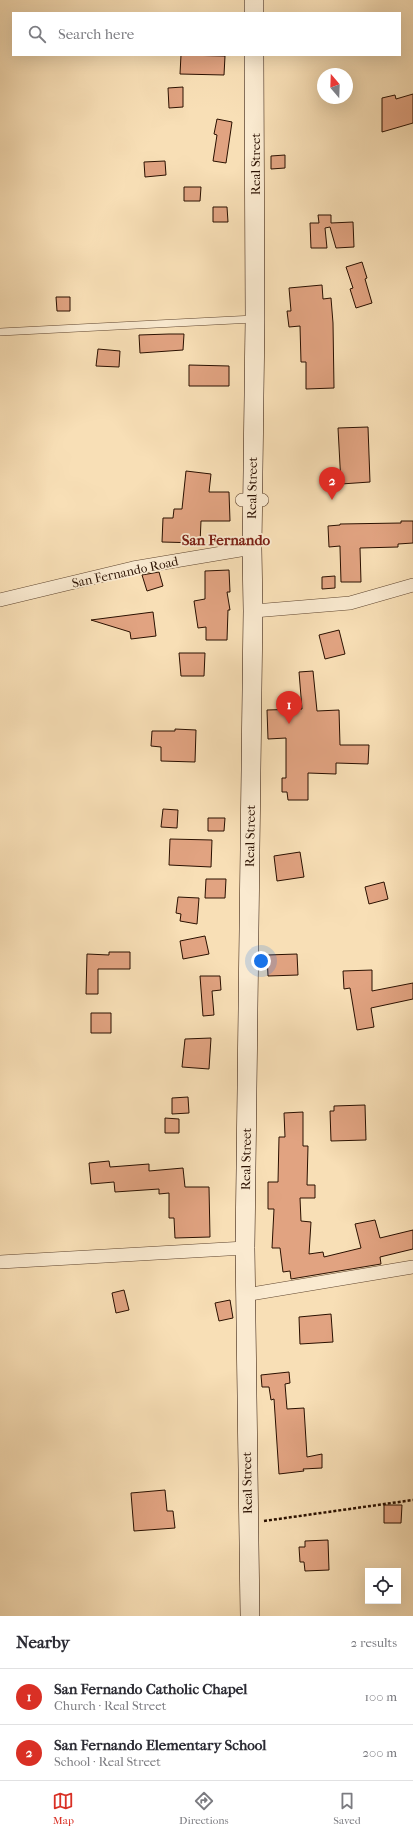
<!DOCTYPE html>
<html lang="en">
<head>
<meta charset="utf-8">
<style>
  body { margin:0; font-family:"IM FELL French Canon",serif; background:#f2f2f3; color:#2b2b33 }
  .controls { position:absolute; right:12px; bottom:12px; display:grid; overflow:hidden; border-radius:0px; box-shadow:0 4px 16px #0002 }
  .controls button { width:36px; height:36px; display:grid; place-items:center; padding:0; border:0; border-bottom:1px solid #e1e1e2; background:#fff; color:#2b2b33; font:20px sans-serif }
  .compass { position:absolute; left:317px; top:68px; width:36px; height:36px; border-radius:50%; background:#fff; box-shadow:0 4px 16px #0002; rotate:341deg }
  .you { position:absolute; left:261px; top:961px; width:14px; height:14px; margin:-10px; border:3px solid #fff; border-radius:50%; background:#1a73e8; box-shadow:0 0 0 6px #1a73e833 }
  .badge { display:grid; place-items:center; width:26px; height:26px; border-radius:50%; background:#d93025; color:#fff; font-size:13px; font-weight:700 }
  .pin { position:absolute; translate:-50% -33px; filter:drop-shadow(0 1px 2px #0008) }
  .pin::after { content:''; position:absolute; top:21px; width:14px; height:12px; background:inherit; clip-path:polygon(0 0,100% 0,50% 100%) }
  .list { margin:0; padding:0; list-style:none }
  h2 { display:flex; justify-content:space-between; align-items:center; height:52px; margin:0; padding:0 16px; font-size:17px }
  h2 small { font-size:13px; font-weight:400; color:#7c7c81 }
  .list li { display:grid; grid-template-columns:26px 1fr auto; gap:12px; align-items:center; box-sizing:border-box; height:56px; padding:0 16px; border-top:1px solid #e1e1e2 }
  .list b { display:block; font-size:15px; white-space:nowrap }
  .list p { margin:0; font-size:13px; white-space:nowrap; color:#7c7c81 }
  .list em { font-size:13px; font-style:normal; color:#7c7c81 }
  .icon { flex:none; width:22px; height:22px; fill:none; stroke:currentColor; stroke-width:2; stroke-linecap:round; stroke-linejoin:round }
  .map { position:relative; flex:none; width:413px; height:1616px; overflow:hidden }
  .search { position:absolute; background:#fff; box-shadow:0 4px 16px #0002; left:12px; right:12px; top:12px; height:44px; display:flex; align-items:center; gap:10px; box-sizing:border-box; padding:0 14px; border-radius:0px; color:#7c7c81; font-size:15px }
  .sheet { height:164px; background:#fff }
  nav { display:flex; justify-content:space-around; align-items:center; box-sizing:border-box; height:56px; border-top:1px solid #e1e1e2; background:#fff; font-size:11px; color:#7c7c81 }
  nav a { display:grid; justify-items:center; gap:2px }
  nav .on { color:#d93025 }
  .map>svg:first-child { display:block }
  .building { fill:#e1a381; stroke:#2a1000 }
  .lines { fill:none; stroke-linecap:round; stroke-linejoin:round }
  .lane-casing { stroke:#5e442e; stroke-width:8 }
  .street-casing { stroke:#5e442e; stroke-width:14 }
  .secondary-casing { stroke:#2a1000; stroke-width:20 }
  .path { stroke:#2a1000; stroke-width:2.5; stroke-dasharray:3 2; stroke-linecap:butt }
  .lane { stroke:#faead0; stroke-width:7 }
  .street { stroke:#faead0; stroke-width:13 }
  .secondary { stroke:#faead0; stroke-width:19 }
  .labels { text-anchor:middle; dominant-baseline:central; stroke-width:3.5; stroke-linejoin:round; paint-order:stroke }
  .street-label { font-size:13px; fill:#2a1000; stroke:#faead0 }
  .quarter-label { font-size:15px; font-weight:bold; fill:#7a1f14; stroke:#faead0 }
</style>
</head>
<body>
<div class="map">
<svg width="413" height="1616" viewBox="0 0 413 1616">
  <rect width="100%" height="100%" fill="#f8dfb6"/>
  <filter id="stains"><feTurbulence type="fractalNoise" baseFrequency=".005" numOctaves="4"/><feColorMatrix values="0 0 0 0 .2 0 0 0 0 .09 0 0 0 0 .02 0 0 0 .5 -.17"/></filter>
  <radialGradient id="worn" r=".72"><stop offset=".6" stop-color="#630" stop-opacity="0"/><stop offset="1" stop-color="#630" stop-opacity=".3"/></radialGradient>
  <!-- building -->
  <path class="building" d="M181 55 225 56 224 75 180 74Z
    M183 87V107L169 108 168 88Z
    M413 94V123L382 132V98L395 95 396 99Z
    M217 119 232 122 226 163 213 161 217 135 214 134Z
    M285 155V168L271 169V156Z
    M165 161 166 175 145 177 144 162Z
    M184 187H201L200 201H184Z
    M213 207H227L228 222H213Z
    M318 215H331V223L353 222 354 247 336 248 330 227 325 228 327 248H311L310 223H319Z
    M362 262 367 278 365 279 372 303 356 308 350 289 353 288 346 267Z
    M322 285 323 299 331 298 333 323 334 388 306 389V362H301L300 326 289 327 287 311H291L289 288Z
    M56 297H70V311H57Z
    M169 334H184L183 350 140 353 139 335Z
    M98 349 120 351 119 367 96 366Z
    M189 365 229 366V386H189Z
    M368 427 370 482 341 484 338 428Z
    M186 471 211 474 209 492H229L230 521H201L200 543 162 542 163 518H173L174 509H182Z
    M401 521H413V543L398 544V547L360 548 361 582H341L340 548V546L329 547 328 526 340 525V524L401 523Z
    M229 570 230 592H227L230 610H228L227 640H206V627L198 628 194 601 205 599V571Z
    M159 572 163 586 147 591 142 575Z
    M335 576V588L322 589V577Z
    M153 612 156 636 131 639 130 632 91 620Z
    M339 630 345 654 325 659 319 635Z
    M179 653H205L204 676H181Z
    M313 671 317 711 339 710 340 745H369L368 764 336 763V774L308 773V800H288L287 792H282V778H286V738L268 739 267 710 302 709 299 672Z
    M175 729 196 730 195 762 161 761V747L151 746 152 731H175Z
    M163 809 178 810 177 828 161 827Z
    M208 818H225L224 831H208Z
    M170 839 212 840 211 867 169 865Z
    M300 852 304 877 277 881 274 856Z
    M206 879H226L225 898H205Z
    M384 882 388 899 369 904 365 887Z
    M178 897 199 898 197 924 180 921 181 914 176 913Z
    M205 936 209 954 183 959 180 941Z
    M109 952H130V969H98V994H86L87 954 109 955Z
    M297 954 298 975 268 976 267 955Z
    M372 970V991L413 983V999L371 1008 374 1027 357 1030 350 988 344 989 343 971Z
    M200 976H220L221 990 212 991 214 1015 203 1016Z
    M91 1013H111V1033H91Z
    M211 1038 209 1069 182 1067 185 1039Z
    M188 1097 189 1113 172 1114V1098Z
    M365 1105 366 1140 331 1141 330 1111H334V1106Z
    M303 1112V1146H308L307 1185H315V1198H300L301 1221 311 1222 309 1254 323 1252 324 1257 361 1248 355 1224 375 1220 380 1238 413 1230V1249L380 1257 381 1264 291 1279 290 1271 283 1272 280 1248H272L274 1209H268V1182H278L279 1137H285L284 1113Z
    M165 1118 179 1119V1133H165Z
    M109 1161 110 1167 149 1164V1171L183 1168 185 1187H209L210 1237 175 1238 174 1218H169V1193L159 1194V1189L115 1192 114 1182 91 1184 89 1163Z
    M124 1290 129 1310 116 1313 112 1293Z
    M230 1300 233 1318 219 1321 215 1303Z
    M331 1314 333 1342 300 1344 299 1317Z
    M289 1372 290 1383 285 1384 287 1409 304 1408 307 1457 322 1454V1468L303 1469 304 1471 279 1474 274 1399 271 1400 269 1387H262L261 1375Z
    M165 1490 167 1511H173L175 1528 134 1531 131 1493Z
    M384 1505H402L401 1523H384Z
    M328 1540 329 1570 305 1571 304 1562H300L299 1547H305V1541Z"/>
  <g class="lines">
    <defs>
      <path id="lane" d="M0 332 254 319"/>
      <path id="street" d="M242 500H262
        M0 600 133 568 252 548
        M253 611 350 603 413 585
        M0 1262 245 1248
        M245 1295 413 1267"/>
      <path id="secondary" d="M254 0V13
        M250 1616 245 1248 253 611 252 548 255 319 254 55"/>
    </defs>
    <!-- lane casing -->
    <use href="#lane" class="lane-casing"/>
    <!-- street casing -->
    <use href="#street" class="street-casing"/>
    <!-- secondary casing -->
    <use href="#secondary" class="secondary-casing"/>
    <!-- path -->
    <path class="path" d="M264 1521 413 1500"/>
    <!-- lane -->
    <use href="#lane" class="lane"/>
    <!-- street -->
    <use href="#street" class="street"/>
    <!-- secondary -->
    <use href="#secondary" class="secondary"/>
  </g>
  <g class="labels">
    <!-- street labels -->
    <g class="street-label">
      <text transform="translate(255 164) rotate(-90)">Real Street</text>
      <text transform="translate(252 488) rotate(-89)">Real Street</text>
      <text transform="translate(125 572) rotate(-12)">San Fernando Road</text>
      <text transform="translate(250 836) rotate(-89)">Real Street</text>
      <text transform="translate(246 1159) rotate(-89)">Real Street</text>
      <text transform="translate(247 1483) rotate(-91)">Real Street</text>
    </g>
    <!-- quarter labels -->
    <g class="quarter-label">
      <text x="226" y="540">San Fernando</text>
    </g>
  </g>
  <rect width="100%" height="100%" filter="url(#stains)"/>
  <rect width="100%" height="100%" fill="url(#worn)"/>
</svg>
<div class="controls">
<button><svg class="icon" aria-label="locate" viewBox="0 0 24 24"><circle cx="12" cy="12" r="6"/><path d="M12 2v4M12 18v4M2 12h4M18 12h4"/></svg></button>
</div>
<svg class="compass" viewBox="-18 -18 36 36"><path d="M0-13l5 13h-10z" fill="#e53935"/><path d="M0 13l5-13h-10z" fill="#7c7c81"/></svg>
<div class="you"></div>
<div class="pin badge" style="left:289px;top:724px">1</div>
<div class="pin badge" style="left:332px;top:500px">2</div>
<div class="search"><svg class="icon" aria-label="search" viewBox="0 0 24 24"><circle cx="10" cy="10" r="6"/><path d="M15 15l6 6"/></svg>Search here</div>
</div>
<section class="sheet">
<h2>Nearby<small>2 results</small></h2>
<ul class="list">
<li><span class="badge">1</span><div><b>San Fernando Catholic Chapel</b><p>Church · Real Street</p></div><em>100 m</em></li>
<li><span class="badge">2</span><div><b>San Fernando Elementary School</b><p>School · Real Street</p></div><em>200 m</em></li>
</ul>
</section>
<nav>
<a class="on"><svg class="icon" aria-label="map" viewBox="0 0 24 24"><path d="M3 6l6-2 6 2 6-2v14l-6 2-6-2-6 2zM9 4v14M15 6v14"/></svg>Map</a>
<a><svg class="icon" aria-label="directions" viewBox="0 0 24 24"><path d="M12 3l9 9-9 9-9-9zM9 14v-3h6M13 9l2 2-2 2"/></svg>Directions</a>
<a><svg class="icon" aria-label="saved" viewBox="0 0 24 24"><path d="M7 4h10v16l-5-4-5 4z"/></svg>Saved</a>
</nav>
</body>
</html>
